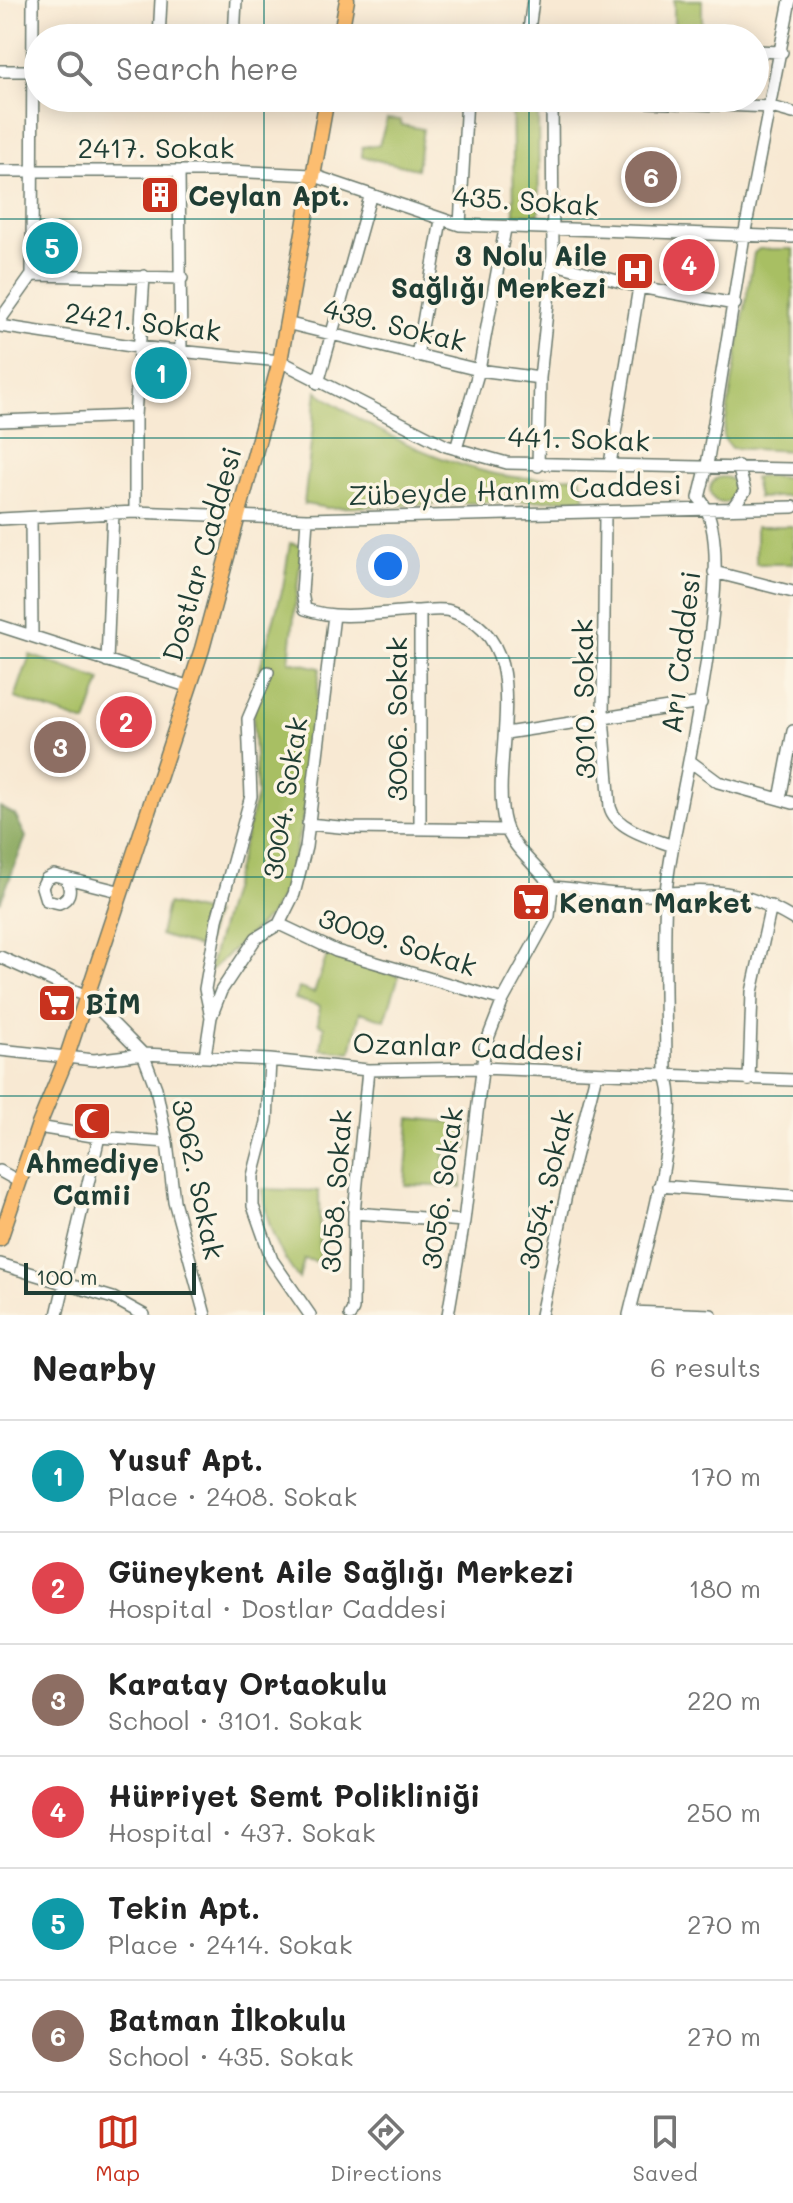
<!DOCTYPE html>
<html lang="en">
<head>
<meta charset="utf-8">
<style>
  body { margin:0; font-family:Mali,sans-serif; background:#f2f2f2; color:#222 }
  .scale { position:absolute; left:24px; bottom:20px; width:172px; box-sizing:border-box; padding-left:8px; border:4px solid #1f3d34; border-top:0; font-size:22px; line-height:28px; white-space:nowrap; color:#1f3d34; -webkit-text-stroke:6px #fcf5e5; paint-order:stroke }
  .you { position:absolute; left:388px; top:566px; width:28px; height:28px; margin:-20px; border:6px solid #fff; border-radius:50%; background:#1a73e8; box-shadow:0 0 0 12px #1a73e833 }
  .badge { display:grid; place-items:center; width:52px; height:52px; border-radius:50%; background:#c8321e; color:#fff; font-size:26px; font-weight:700 }
  .pin { position:absolute; translate:-50% -50%; border:4px solid #fff; box-shadow:0 2px 8px #0006 }
  .list { margin:0; padding:0; list-style:none }
  h2 { display:flex; justify-content:space-between; align-items:center; height:104px; margin:0; padding:0 32px; font-size:34px }
  h2 small { font-size:26px; font-weight:400; color:#767676 }
  .list li { display:grid; grid-template-columns:52px 1fr auto; gap:24px; align-items:center; box-sizing:border-box; height:112px; padding:0 32px; border-top:2px solid #e0e0e0 }
  .list b { display:block; font-size:30px; white-space:nowrap }
  .list p { margin:0; font-size:26px; white-space:nowrap; color:#767676 }
  .list em { font-size:26px; font-style:normal; color:#767676 }
  .icon { flex:none; width:44px; height:44px; fill:none; stroke:currentColor; stroke-width:2; stroke-linecap:round; stroke-linejoin:round }
  .map { position:relative; flex:none; width:793px; height:1315px; overflow:hidden }
  .search { position:absolute; background:#fff; box-shadow:0 4px 20px #0003; left:24px; right:24px; top:24px; height:88px; display:flex; align-items:center; gap:20px; box-sizing:border-box; padding:0 28px; border-radius:44px; color:#767676; font-size:30px }
  .sheet { height:776px; background:#fff }
  nav { display:flex; justify-content:space-around; align-items:center; box-sizing:border-box; height:112px; border-top:2px solid #e0e0e0; background:#fff; font-size:22px; color:#767676 }
  nav a { display:grid; justify-items:center; gap:4px }
  nav .on { color:#c8321e }
  .map>svg:first-child { display:block }
  .green { fill:#a8bf64; stroke:#647e4c; stroke-width:2 }
  .forest { fill:#86a65a; stroke:#527247; stroke-width:2 }
  .lines { fill:none; stroke-linecap:round; stroke-linejoin:round }
  .minor-casing { stroke:#6b796c; stroke-width:14 }
  .major-casing { stroke:#6b796c; stroke-width:17 }
  .minor { stroke:#fff; stroke-width:11 }
  .major { stroke:#fcbd6f; stroke-width:14 }
  .grid { fill:none; stroke:#0f766e; stroke-width:2; stroke-opacity:0.55 }
  .labels { text-anchor:middle; dominant-baseline:central; stroke-width:7; stroke-linejoin:round; paint-order:stroke }
  .street-label { font-size:28px; fill:#1f3d34; stroke:#fcf5e5 }
  .poi-label { font-size:28px; font-weight:bold; fill:#1f3d34; stroke:#fcf5e5; text-anchor:start }
</style>
</head>
<body>
<div class="map">
<svg width="793" height="1315" viewBox="0 0 793 1315">
  <rect width="100%" height="100%" fill="#fcf5e5"/>
  <filter id="ink" filterUnits="userSpaceOnUse"><feTurbulence type="fractalNoise" baseFrequency=".0125" numOctaves="2"/><feDisplacementMap in="SourceGraphic" scale="16" xChannelSelector="R" yChannelSelector="G"/><feConvolveMatrix kernelMatrix="1 2 1 2 8 2 1 2 1" color-interpolation-filters="sRGB"/></filter>
  <filter id="wash" filterUnits="userSpaceOnUse"><feTurbulence type="fractalNoise" baseFrequency=".006" numOctaves="4" result="noise"/><feDisplacementMap in="SourceGraphic" scale="32" xChannelSelector="R" yChannelSelector="G"/><feGaussianBlur stdDeviation="1.8" result="paint"/><feColorMatrix in="noise" values="0 0 0 0 0 0 0 0 0 0 0 0 0 0 0 0 0 1.4 0 .05"/><feComposite in="paint" operator="in"/></filter>
  <g filter="url(#wash)">
    <rect width="100%" height="100%" fill="#f8e9d3"/>
    <!-- green -->
    <path class="green" d="M674 0H702V38H674Z
      M512 98H523L538 107 539 215 514 214Z
      M387 119 400 120 402 125 423 129 417 169 362 157V147L379 145Z
      M759 249H793V451L731 448 723 437 754 253Z
      M317 391C367 429 444 465 506 476 529 480 556 477 580 477L585 499 328 508 304 504Z
      M761 476 793 478V496L758 498 754 478Z
      M710 490a13 13 0 1 1 26 0a13 13 0 1 1-26 0Z
      M756 526H793V564H756Z
      M290 543 302 546 289 661 320 668 305 809 286 889 269 916 208 973 257 795 253 716 257 678 283 587Z
      M30 655 101 680 86 723 15 698Z
      M167 904 214 914 204 949 160 935Z
      M327 955 399 976 385 1020 360 1012 351 1052 321 1049 324 1027 318 1023 320 1006 295 999 299 988 314 993Z
      M410 1118 469 1124 467 1151 445 1148 444 1176 462 1177V1187L405 1185Z
      M262 1189 319 1191 320 1262 304 1259 299 1279C276 1250 267 1226 262 1189Z"/>
    <!-- forest -->
    <path class="forest" d="M0 807 15 815 26 837 0 903Z"/>
  </g>
  <g filter="url(#ink)">
    <g class="lines">
      <defs>
        <path id="minor" d="M159 38 161 0
          M234 38 236 0
          M528 38 533 0
          M755 51 782 52
          M0 71H38
          M548 98 771 107 793 113
          M0 171H230L312 175 460 225 793 237
          M179 171 181 350
          M460 225 467 98
          M552 263 639 287 735 304
          M32 275 182 278
          M0 320 32 275 33 0
          M286 323 479 370 540 378
          M0 326 138 347 280 361 446 446 507 463 793 469
          M417 356 441 220
          M318 383 370 197
          M0 421 135 416
          M456 449 479 370 505 229
          M610 464 639 287
          M538 466 540 378 553 255 552 99
          M733 507 745 491 738 466
          M135 512V416L144 276
          M605 513 603 717 610 807C615 829 654 839 673 846
          M31 518 32 636
          M0 519 135 512 307 519 793 507
          M307 519 302 593 305 609C338 621 378 613 414 611 424 611 440 608 450 611 543 638 487 761 505 824 512 849 538 866 552 887L549 916 503 1000 485 1046 464 1221 448 1315
          M714 572 793 592
          M420 611V827
          M0 626 190 687
          M107 661 113 512
          M506 733 701 703
          M691 762 718 782 793 803
          M780 799 793 731
          M308 824 350 828 507 830
          M67 881C72 891 69 899 59 903L46 900 42 887 46 879 54 875 122 892
          M552 887C585 889 618 897 651 894 711 890 740 887 793 919
          M279 924 336 951 503 1000
          M0 957 86 996 143 1054 156 1088 167 1142 174 1201 205 1315
          M211 1017 205 989 217 920 251 796 248 719 268 672
          M0 1050 94 1060 143 1054 270 1060 368 1070 481 1068 793 1080
          M205 1056 211 1017 221 991 256 938 279 924 294 894 306 847 334 615
          M270 1060 267 1122 253 1176V1206L272 1260 310 1315
          M749 1080 752 992 771 906
          M38 1127 99 1137 167 1142
          M0 1171 18 1181
          M659 1186 793 1196
          M354 1213 464 1221
          M0 1264 113 1298 144 1315
          M630 1312 711 1315
          M57 1315 99 1137
          M350 1315 353 1309 354 1213 368 1070
          M541 1315 568 1185 596 1074
          M629 1315C641 1264 684 1119 666 1076 666 1015 663 953 666 893 671 817 748 548 699 498L707 465 744 236 790 0"/>
        <path id="major" d="M340 38 347 0
          M0 1239 38 1127 66 1059 202 649 280 361 327 98"/>
      </defs>
      <!-- minor casing -->
      <use href="#minor" class="minor-casing"/>
      <!-- major casing -->
      <use href="#major" class="major-casing"/>
      <!-- minor -->
      <use href="#minor" class="minor"/>
      <!-- major -->
      <use href="#major" class="major"/>
    </g>
  </g>
  <!-- grid -->
  <path class="grid" d="M264 0V38M529 0V38M264 98V1315M529 98V1315M0 219H793M0 438H793M0 658H793M0 877H793M0 1096H793"/>
  <!-- icons -->
  <defs>
    <symbol id="building-square" viewBox="-11 -11 22 22"><rect x="-9" y="-9" width="18" height="18" rx="4" fill="#c8321e" stroke="#fcf5e5"/><path d="M-4-6H4V6H1V3H-1V6H-4ZM-2.5-4.3h1.7v1.8h-1.7ZM.8-4.3h1.7v1.8H.8ZM-2.5-1h1.7V.8h-1.7ZM.8-1h1.7V.8H.8Z" fill="#fff"/></symbol>
    <symbol id="hospital-square" viewBox="-11 -11 22 22"><rect x="-9" y="-9" width="18" height="18" rx="4" fill="#c8321e" stroke="#fcf5e5"/><path d="M-5-5h3v3.5h4V-5h3V5h-3V1.5h-4V5h-3Z" fill="#fff"/></symbol>
    <symbol id="supermarket-square" viewBox="-11 -11 22 22"><rect x="-9" y="-9" width="18" height="18" rx="4" fill="#c8321e" stroke="#fcf5e5"/><path d="M-6-5.5h2.5l.6 2H6L4.5 2H-2.5L-4.4-4H-6ZM-1.5 3.2a1.3 1.3 0 1 0 .1 0ZM3 3.2a1.3 1.3 0 1 0 .1 0Z" fill="#fff"/></symbol>
    <symbol id="mosque-square" viewBox="-11 -11 22 22"><rect x="-9" y="-9" width="18" height="18" rx="4" fill="#c8321e" stroke="#fcf5e5"/><path d="M3.5-4.9A6 6 0 1 0 3.5 4.9A5 5 0 1 1 3.5-4.9Z" fill="#fff"/></symbol>
  </defs>
  <g fill-rule="evenodd">
    <use href="#building-square" x="138" y="173" width="44" height="44"/>
    <use href="#hospital-square" x="613" y="249" width="44" height="44"/>
    <use href="#supermarket-square" x="509" y="880" width="44" height="44"/>
    <use href="#supermarket-square" x="35" y="981" width="44" height="44"/>
    <use href="#mosque-square" x="70" y="1099" width="44" height="44"/>
  </g>
  <g class="labels">
    <!-- street labels -->
    <g class="street-label">
      <text x="156" y="147">2417. Sokak</text>
      <text transform="translate(526 200) rotate(4)">435. Sokak</text>
      <text transform="translate(143 321) rotate(7)">2421. Sokak</text>
      <text transform="translate(395 324) rotate(14)">439. Sokak</text>
      <text transform="translate(579 438) rotate(2)">441. Sokak</text>
      <text transform="translate(515 489) rotate(-2)">Zübeyde Hanım Caddesi</text>
      <text transform="translate(201 554) rotate(-74)">Dostlar Caddesi</text>
      <text transform="translate(680 652) rotate(-83)">Arı Caddesi</text>
      <text transform="translate(583 699) rotate(-91)">3010. Sokak</text>
      <text transform="translate(396 719) rotate(-90)">3006. Sokak</text>
      <text transform="translate(284 798) rotate(-81)">3004. Sokak</text>
      <text transform="translate(398 941) rotate(18)">3009. Sokak</text>
      <text transform="translate(468 1046) rotate(2)">Ozanlar Caddesi</text>
      <text transform="translate(199 1179) rotate(78)">3062. Sokak</text>
      <text transform="translate(441 1188) rotate(-82)">3056. Sokak</text>
      <text transform="translate(545 1189) rotate(-77)">3054. Sokak</text>
      <text transform="translate(335 1191) rotate(-86)">3058. Sokak</text>
    </g>
    <!-- poi labels -->
    <g class="poi-label">
      <text x="188" y="195">Ceylan Apt.</text>
      <text x="607" y="255" text-anchor="end">3 Nolu Aile<tspan x="607" dy="32">Sağlığı Merkezi</tspan></text>
      <text x="559" y="902">Kenan Market</text>
      <text x="85" y="1003">BİM</text>
      <text x="92" y="1162" text-anchor="middle">Ahmediye<tspan x="92" dy="32">Camii</tspan></text>
    </g>
  </g>
</svg>
<div class="scale">100 m</div>
<div class="you"></div>
<div class="pin badge" style="left:161px;top:373px;background:#0f9aa8">1</div>
<div class="pin badge" style="left:126px;top:722px;background:#e0444e">2</div>
<div class="pin badge" style="left:60px;top:747px;background:#8d6e63">3</div>
<div class="pin badge" style="left:689px;top:265px;background:#e0444e">4</div>
<div class="pin badge" style="left:52px;top:248px;background:#0f9aa8">5</div>
<div class="pin badge" style="left:651px;top:177px;background:#8d6e63">6</div>
<div class="search"><svg class="icon" aria-label="search" viewBox="0 0 24 24"><circle cx="10" cy="10" r="6"/><path d="M15 15l6 6"/></svg>Search here</div>
</div>
<section class="sheet">
<h2>Nearby<small>6 results</small></h2>
<ul class="list">
<li><span class="badge" style="background:#0f9aa8">1</span><div><b>Yusuf Apt.</b><p>Place · 2408. Sokak</p></div><em>170 m</em></li>
<li><span class="badge" style="background:#e0444e">2</span><div><b>Güneykent Aile Sağlığı Merkezi</b><p>Hospital · Dostlar Caddesi</p></div><em>180 m</em></li>
<li><span class="badge" style="background:#8d6e63">3</span><div><b>Karatay Ortaokulu</b><p>School · 3101. Sokak</p></div><em>220 m</em></li>
<li><span class="badge" style="background:#e0444e">4</span><div><b>Hürriyet Semt Polikliniği</b><p>Hospital · 437. Sokak</p></div><em>250 m</em></li>
<li><span class="badge" style="background:#0f9aa8">5</span><div><b>Tekin Apt.</b><p>Place · 2414. Sokak</p></div><em>270 m</em></li>
<li><span class="badge" style="background:#8d6e63">6</span><div><b>Batman İlkokulu</b><p>School · 435. Sokak</p></div><em>270 m</em></li>
</ul>
</section>
<nav>
<a class="on"><svg class="icon" aria-label="map" viewBox="0 0 24 24"><path d="M3 6l6-2 6 2 6-2v14l-6 2-6-2-6 2zM9 4v14M15 6v14"/></svg>Map</a>
<a><svg class="icon" aria-label="directions" viewBox="0 0 24 24"><path d="M12 3l9 9-9 9-9-9zM9 14v-3h6M13 9l2 2-2 2"/></svg>Directions</a>
<a><svg class="icon" aria-label="saved" viewBox="0 0 24 24"><path d="M7 4h10v16l-5-4-5 4z"/></svg>Saved</a>
</nav>
</body>
</html>
